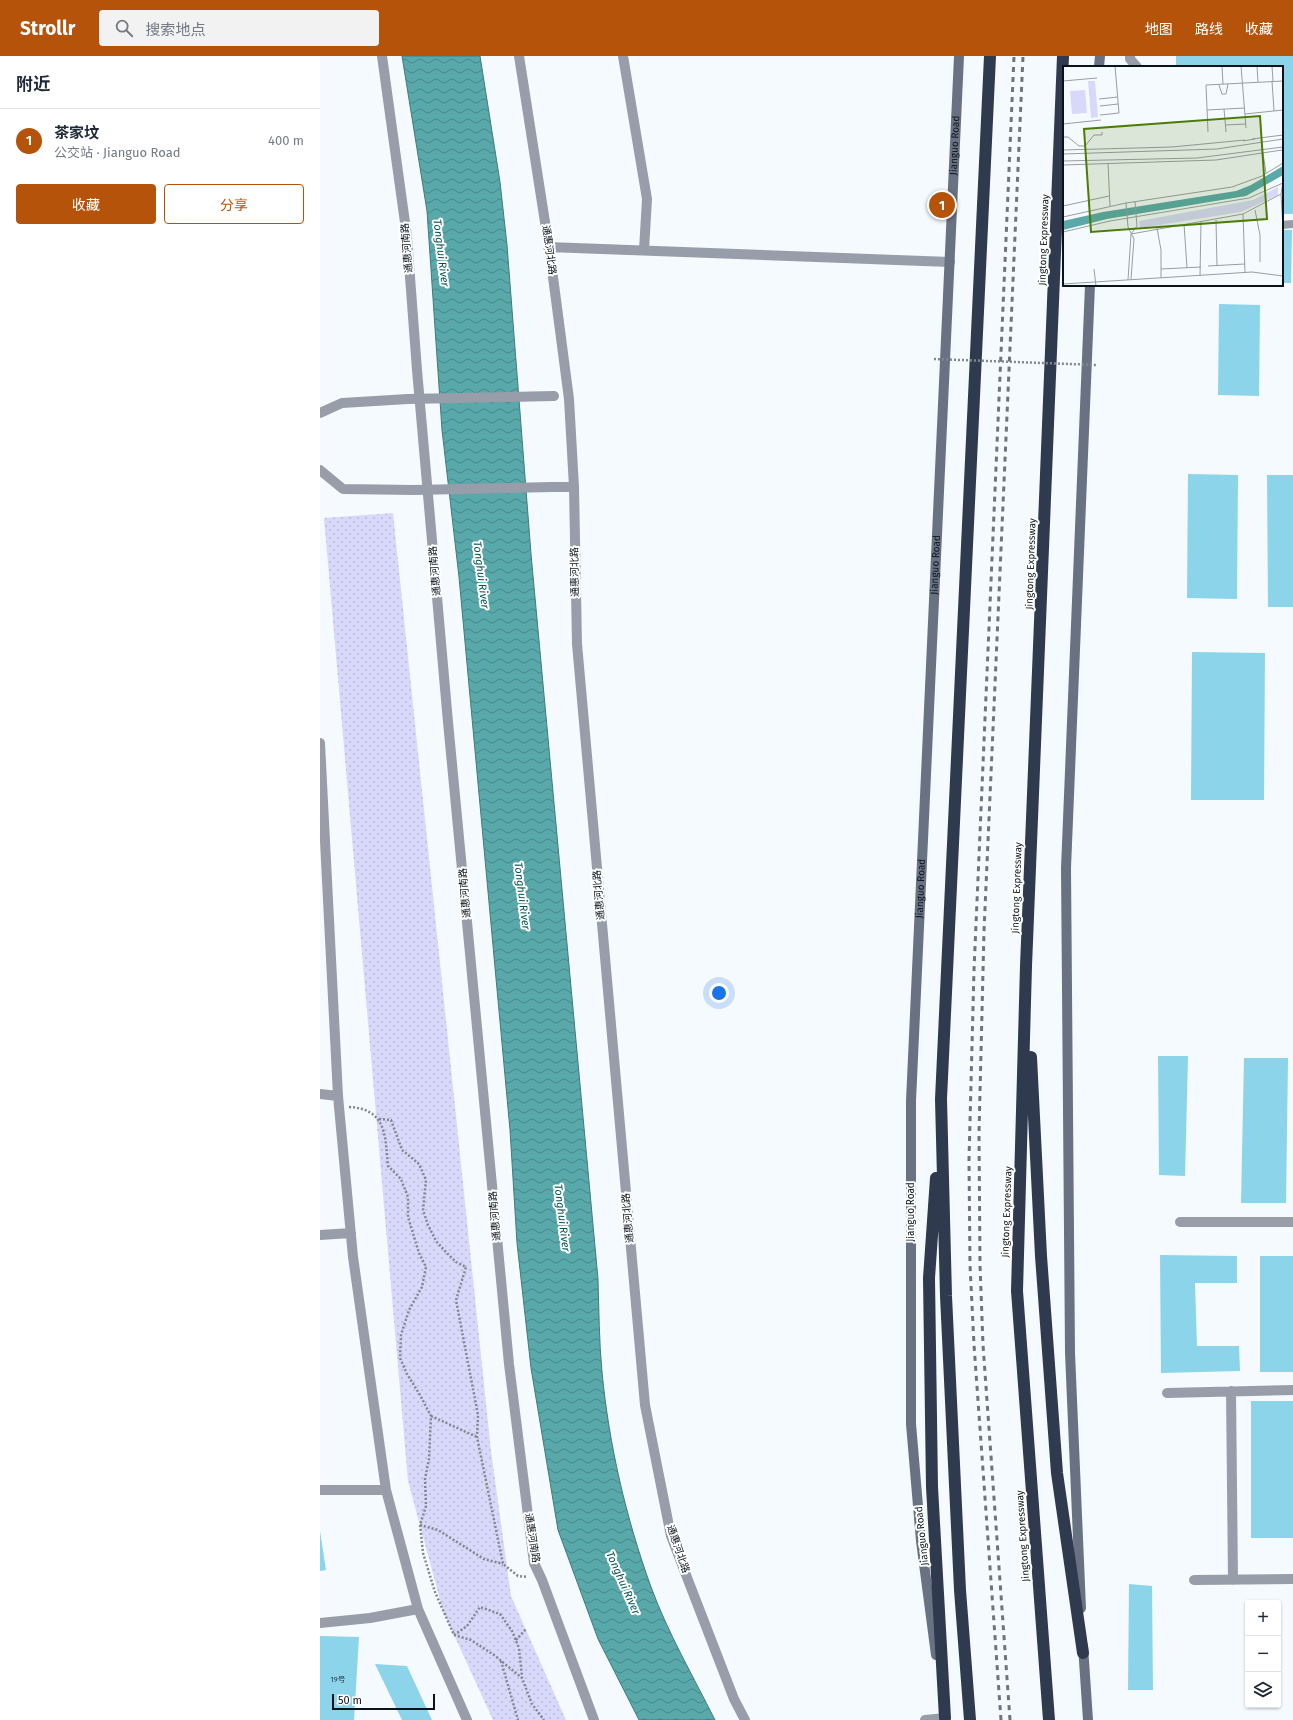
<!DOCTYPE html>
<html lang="zh">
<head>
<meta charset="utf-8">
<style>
  body { margin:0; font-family:"Fira Sans","Noto Sans SC",sans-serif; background:#f2f2f3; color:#1f2937 }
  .controls { position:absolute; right:12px; bottom:12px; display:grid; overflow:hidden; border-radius:4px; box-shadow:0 1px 3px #0004 }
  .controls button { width:36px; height:36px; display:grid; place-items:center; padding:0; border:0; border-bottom:1px solid #e0e1e3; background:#fff; color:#1f2937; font:20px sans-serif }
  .scale { position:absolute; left:12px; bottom:10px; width:103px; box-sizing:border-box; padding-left:4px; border:2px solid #0a131a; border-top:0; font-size:11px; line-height:14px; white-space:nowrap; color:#0a131a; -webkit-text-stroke:3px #fff; paint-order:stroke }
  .you { position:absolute; left:399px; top:937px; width:14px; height:14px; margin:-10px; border:3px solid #fff; border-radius:50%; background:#1a73e8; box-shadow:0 0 0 6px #1a73e833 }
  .badge { display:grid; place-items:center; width:26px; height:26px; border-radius:50%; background:#b45309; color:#fff; font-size:13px; font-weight:700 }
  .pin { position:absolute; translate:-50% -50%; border:2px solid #fff; box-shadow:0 1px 4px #0006 }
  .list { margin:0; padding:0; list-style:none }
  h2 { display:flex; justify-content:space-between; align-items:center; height:52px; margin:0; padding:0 16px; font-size:17px }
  h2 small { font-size:13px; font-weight:400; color:#747a83 }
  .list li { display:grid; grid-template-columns:26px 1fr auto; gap:12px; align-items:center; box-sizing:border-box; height:64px; padding:0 16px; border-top:1px solid #e0e1e3 }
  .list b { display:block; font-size:15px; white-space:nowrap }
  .list p { margin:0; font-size:13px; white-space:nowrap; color:#747a83 }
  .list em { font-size:13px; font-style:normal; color:#747a83 }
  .actions { display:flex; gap:8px; padding:12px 16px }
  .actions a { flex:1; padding:9px 0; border:1px solid #b45309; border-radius:4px; text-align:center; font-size:14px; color:#b45309 }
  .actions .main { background:#b45309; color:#fff }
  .icon { flex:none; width:22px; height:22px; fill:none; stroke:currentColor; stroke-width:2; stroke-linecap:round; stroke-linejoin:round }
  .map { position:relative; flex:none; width:973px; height:1664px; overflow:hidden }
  header { display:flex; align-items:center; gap:24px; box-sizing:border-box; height:56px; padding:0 20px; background:#b45309; color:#fff }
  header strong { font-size:19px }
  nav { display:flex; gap:22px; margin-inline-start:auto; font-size:14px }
  .search { width:280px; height:36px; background:#f2f2f3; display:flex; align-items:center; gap:10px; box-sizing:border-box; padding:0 14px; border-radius:4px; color:#747a83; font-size:15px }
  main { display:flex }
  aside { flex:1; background:#fff }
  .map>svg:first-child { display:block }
  .grass { fill:url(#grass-dots) }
  .water { fill:url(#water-waves); stroke:#417b7f }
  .building { fill:#8cd4e9 }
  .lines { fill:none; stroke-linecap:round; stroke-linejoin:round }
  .path { stroke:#81888d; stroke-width:2.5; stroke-dasharray:2 2; stroke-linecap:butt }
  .lane { stroke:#979ea9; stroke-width:8 }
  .street { stroke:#979ea9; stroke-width:10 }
  .secondary { stroke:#697282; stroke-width:10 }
  .highway { stroke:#2f3a4f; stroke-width:12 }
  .rail { stroke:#6d747a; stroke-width:3; stroke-dasharray:5 5; stroke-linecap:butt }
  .path-bridge { stroke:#81888d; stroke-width:2.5; stroke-dasharray:2 2; stroke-linecap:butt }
  .street-bridge { stroke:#979ea9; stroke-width:10 }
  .labels { text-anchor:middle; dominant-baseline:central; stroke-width:4; stroke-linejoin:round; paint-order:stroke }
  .number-label { font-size:8px; fill:#2a434e }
  .street-label { font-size:10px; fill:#0a131a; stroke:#fff }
  .water-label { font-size:11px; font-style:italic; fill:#065052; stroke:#fff }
  .inset-road { fill:none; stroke:#979ea3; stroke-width:1 }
  .view { fill:#4c7c05; fill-opacity:0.15; stroke:#4c7c05; stroke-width:2 }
  .inset-edge { fill:none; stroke:#0a131a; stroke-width:2 }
</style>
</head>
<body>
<header>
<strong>Strollr</strong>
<div class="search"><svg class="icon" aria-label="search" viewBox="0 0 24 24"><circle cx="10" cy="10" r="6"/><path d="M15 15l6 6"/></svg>搜索地点</div>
<nav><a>地图</a><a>路线</a><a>收藏</a></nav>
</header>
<main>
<aside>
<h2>附近<small></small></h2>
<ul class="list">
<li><span class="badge">1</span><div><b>茶家坟</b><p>公交站 · Jianguo Road</p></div><em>400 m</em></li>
</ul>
<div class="actions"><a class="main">收藏</a><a>分享</a></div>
</aside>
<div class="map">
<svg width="973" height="1664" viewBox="0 0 973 1664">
  <defs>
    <pattern id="grass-dots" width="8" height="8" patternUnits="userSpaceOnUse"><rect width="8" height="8" fill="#d8d9fa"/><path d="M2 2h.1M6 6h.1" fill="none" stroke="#b8b9d6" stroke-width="1.8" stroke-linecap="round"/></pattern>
    <pattern id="water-waves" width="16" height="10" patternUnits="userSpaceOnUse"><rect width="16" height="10" fill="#59a8aa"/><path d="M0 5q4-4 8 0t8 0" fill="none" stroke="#48888a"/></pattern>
  </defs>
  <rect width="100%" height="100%" fill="#f5fafe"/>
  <!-- grass -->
  <path class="grass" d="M73 457 171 1395 191 1540 246 1664H173L123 1555 88 1425 4 462Z"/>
  <!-- water -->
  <path class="water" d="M82 0H160L180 126 187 189 211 498 278 1223C279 1254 279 1285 282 1316 289 1389 306 1462 331 1531 348 1577 373 1620 395 1664H319L278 1583 238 1474 211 1312 197 1187 190 1074 139 521 122 374 107 155Z"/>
  <!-- building -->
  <path class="building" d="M856 0H973V158H962V11H856Z
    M962 174H972L971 227H962Z
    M899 248 940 249 939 340 898 339Z
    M868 418 918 419 917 543 867 542Z
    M947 419H973V551H948Z
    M872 596 945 597 944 744H871Z
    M838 1000H868L865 1120 839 1119Z
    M924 1002H968L966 1147H921Z
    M840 1199 917 1200V1227H875L877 1290H919L920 1315 841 1317Z
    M940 1200H973V1316H940Z
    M931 1345H973V1482H931Z
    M0 1475 6 1514 0 1515Z
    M809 1528 832 1530 833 1634H808Z
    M0 1580 39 1581 34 1664H0Z
    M55 1608 87 1610 112 1664H82Z"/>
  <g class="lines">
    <!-- path -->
    <path class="path" d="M29 1051C67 1053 65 1080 68 1110L81 1123 88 1141V1161L99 1197 106 1211 102 1231 89 1254 81 1279 80 1302 87 1318 100 1339 111 1360 109 1403 105 1423 106 1450 100 1469 103 1497 115 1536 134 1579 151 1584 174 1599 202 1622 212 1648 224 1664
      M59 1063 71 1064 82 1094 99 1108 106 1124 103 1154 108 1169 116 1185 125 1195 136 1206 146 1211 136 1244 158 1359 157 1381 183 1508 198 1520 208 1521
      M111 1360 157 1381
      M100 1469 118 1474 164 1503 183 1508
      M134 1579 147 1570 160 1551 180 1558 192 1575 199 1592 202 1621
      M196 1584 206 1573
      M181 1605 198 1664"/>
    <!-- lane -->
    <path class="lane" d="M962 169 973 168"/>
    <!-- street -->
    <path class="street" d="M62 0 87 181 97 314 128 666 189 1308 214 1507 222 1524 274 1664
      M199 0 230 198 249 343 254 431 257 588 325 1349 351 1480 414 1643 425 1664
      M303 0 327 143 324 194
      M810 0V3L817 11
      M228 191 630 206
      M0 357 22 347 88 343
      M0 414 23 433 94 434
      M232 431H254
      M0 687 18 1040 33 1201 66 1434 98 1553 147 1664
      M0 1038 18 1040
      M860 1166H973
      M0 1179 31 1177
      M911 1335 913 1524
      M847 1337 973 1334
      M0 1434H66
      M874 1524 973 1523
      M0 1567 50 1562 98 1553
      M605 1664 625 1662"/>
    <!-- secondary -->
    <g class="secondary">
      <path d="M779 11 780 0"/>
      <path d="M761 1552 750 1297 746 812 770 229"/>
      <path d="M763 1590 768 1664"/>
      <path id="s1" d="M616 1599 601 1485 591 1368V1045L639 0"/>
    </g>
    <!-- highway -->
    <path class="highway" d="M711 1001 721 1200 737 1417 763 1597
      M616 1122 609 1222 612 1431 625 1662
      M650 1664 640 1534 626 1240 621 1043 670 0
      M729 1664 697 1235 706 910 743 0"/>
    <!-- rail -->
    <path class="rail" d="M681 1664 654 1289 650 1209 649 1104 654 914 694 0
      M690 1664 663 1289 660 1209 659 1077 664 875 703 0"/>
    <!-- path-bridge -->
    <path class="path-bridge" d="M614 303 777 309"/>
    <!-- street-bridge -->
    <path class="street-bridge" d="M88 343 234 340
      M94 434 232 431"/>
  </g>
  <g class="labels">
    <!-- number labels -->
    <g class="number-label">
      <text x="18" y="1623">19号</text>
    </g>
    <!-- street labels -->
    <g class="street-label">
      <text stroke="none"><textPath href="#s1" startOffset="1512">Jianguo Road</textPath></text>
      <text transform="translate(724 184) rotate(-88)">Jingtong Expressway</text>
      <text transform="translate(87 192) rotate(-95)">通惠河南路</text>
      <text transform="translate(229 194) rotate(82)">通惠河北路</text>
      <text transform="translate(711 508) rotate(-88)">Jingtong Expressway</text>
      <text stroke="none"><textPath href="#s1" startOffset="1092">Jianguo Road</textPath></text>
      <text transform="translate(115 515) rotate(-95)">通惠河南路</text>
      <text transform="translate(255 516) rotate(-91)">通惠河北路</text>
      <text transform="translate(697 832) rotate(-88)">Jingtong Expressway</text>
      <text stroke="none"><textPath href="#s1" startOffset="768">Jianguo Road</textPath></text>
      <text transform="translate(145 837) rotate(-95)">通惠河南路</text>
      <text transform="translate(279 839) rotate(-95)">通惠河北路</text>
      <text transform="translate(591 1156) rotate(-90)">Jianguo Road</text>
      <text transform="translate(687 1156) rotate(-88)">Jingtong Expressway</text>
      <text transform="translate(175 1160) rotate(-95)">通惠河南路</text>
      <text transform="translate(308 1162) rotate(-95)">通惠河北路</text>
      <text transform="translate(602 1480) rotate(-96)">Jianguo Road</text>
      <text transform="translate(703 1480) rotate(-94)">Jingtong Expressway</text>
      <text transform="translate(212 1482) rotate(81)">通惠河南路</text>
      <text transform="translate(358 1493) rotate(71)">通惠河北路</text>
    </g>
    <!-- water labels -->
    <g class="water-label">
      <text transform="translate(121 197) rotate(83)">Tonghui River</text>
      <text transform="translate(161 519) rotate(83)">Tonghui River</text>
      <text transform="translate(202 840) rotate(83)">Tonghui River</text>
      <text transform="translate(242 1162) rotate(83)">Tonghui River</text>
      <text transform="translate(303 1527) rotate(66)">Tonghui River</text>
    </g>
  </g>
  <!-- overview -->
  <g transform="translate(743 10)">
    <rect width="220" height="220" fill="#f5fafe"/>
    <path d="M215 121V129L178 146 77 162 76 155 190 134Z" fill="#d8d9fa"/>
    <path d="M25 15H32L35 51 28 52ZM22 24 24 47 9 48 7 25Z" fill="#d8d9fa"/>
    <path d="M220 100V109L183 130 44 153 0 164V155L40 146 173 125 188 119Z" fill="#59a8aa"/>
    <path class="inset-road" d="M159 0 160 18M178 0 183 62M194 0 195 16M209 0 210 15M0 15 34 12M209 15 211 45M156 19 159 28H163L165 18M36 33 55 31M37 40 55 38M161 43 163 66M144 44 182 42M182 48 220 44M37 49 56 47 52 0M0 58 38 54M163 59 183 58M145 66 143 19 220 15M0 71H5L16 80H22L31 69H39V66M189 73 220 69M180 75 192 73M0 84 109 81 182 74M200 87 203 107M0 88 154 83 220 73M0 95 134 92 220 81M45 97 47 140M0 99 153 94 219 84M220 116 218 128 220 163M63 137 65 161 71 173 68 213M0 140 46 130M192 144 197 169V196M180 148 182 207M0 151 63 137 169 121 199 110 220 97M153 154 154 200M121 158 124 202M94 162 98 184V212M0 166 47 155 186 132 220 117M68 168 180 148 218 128M145 200 182 198M31 203 33 220M98 203 138 201M137 210 138 156M65 214 68 168 74 160 72 136M0 218 189 206 220 210"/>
    <path class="view" d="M197 50 204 153 28 166 21 63Z"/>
    <rect width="220" height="220" class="inset-edge"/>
  </g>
</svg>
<div class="controls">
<button>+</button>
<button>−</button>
<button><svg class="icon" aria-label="layers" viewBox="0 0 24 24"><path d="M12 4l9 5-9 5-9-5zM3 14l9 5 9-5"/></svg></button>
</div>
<div class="scale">50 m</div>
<div class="you"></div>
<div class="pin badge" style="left:622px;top:149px">1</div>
</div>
</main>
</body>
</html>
